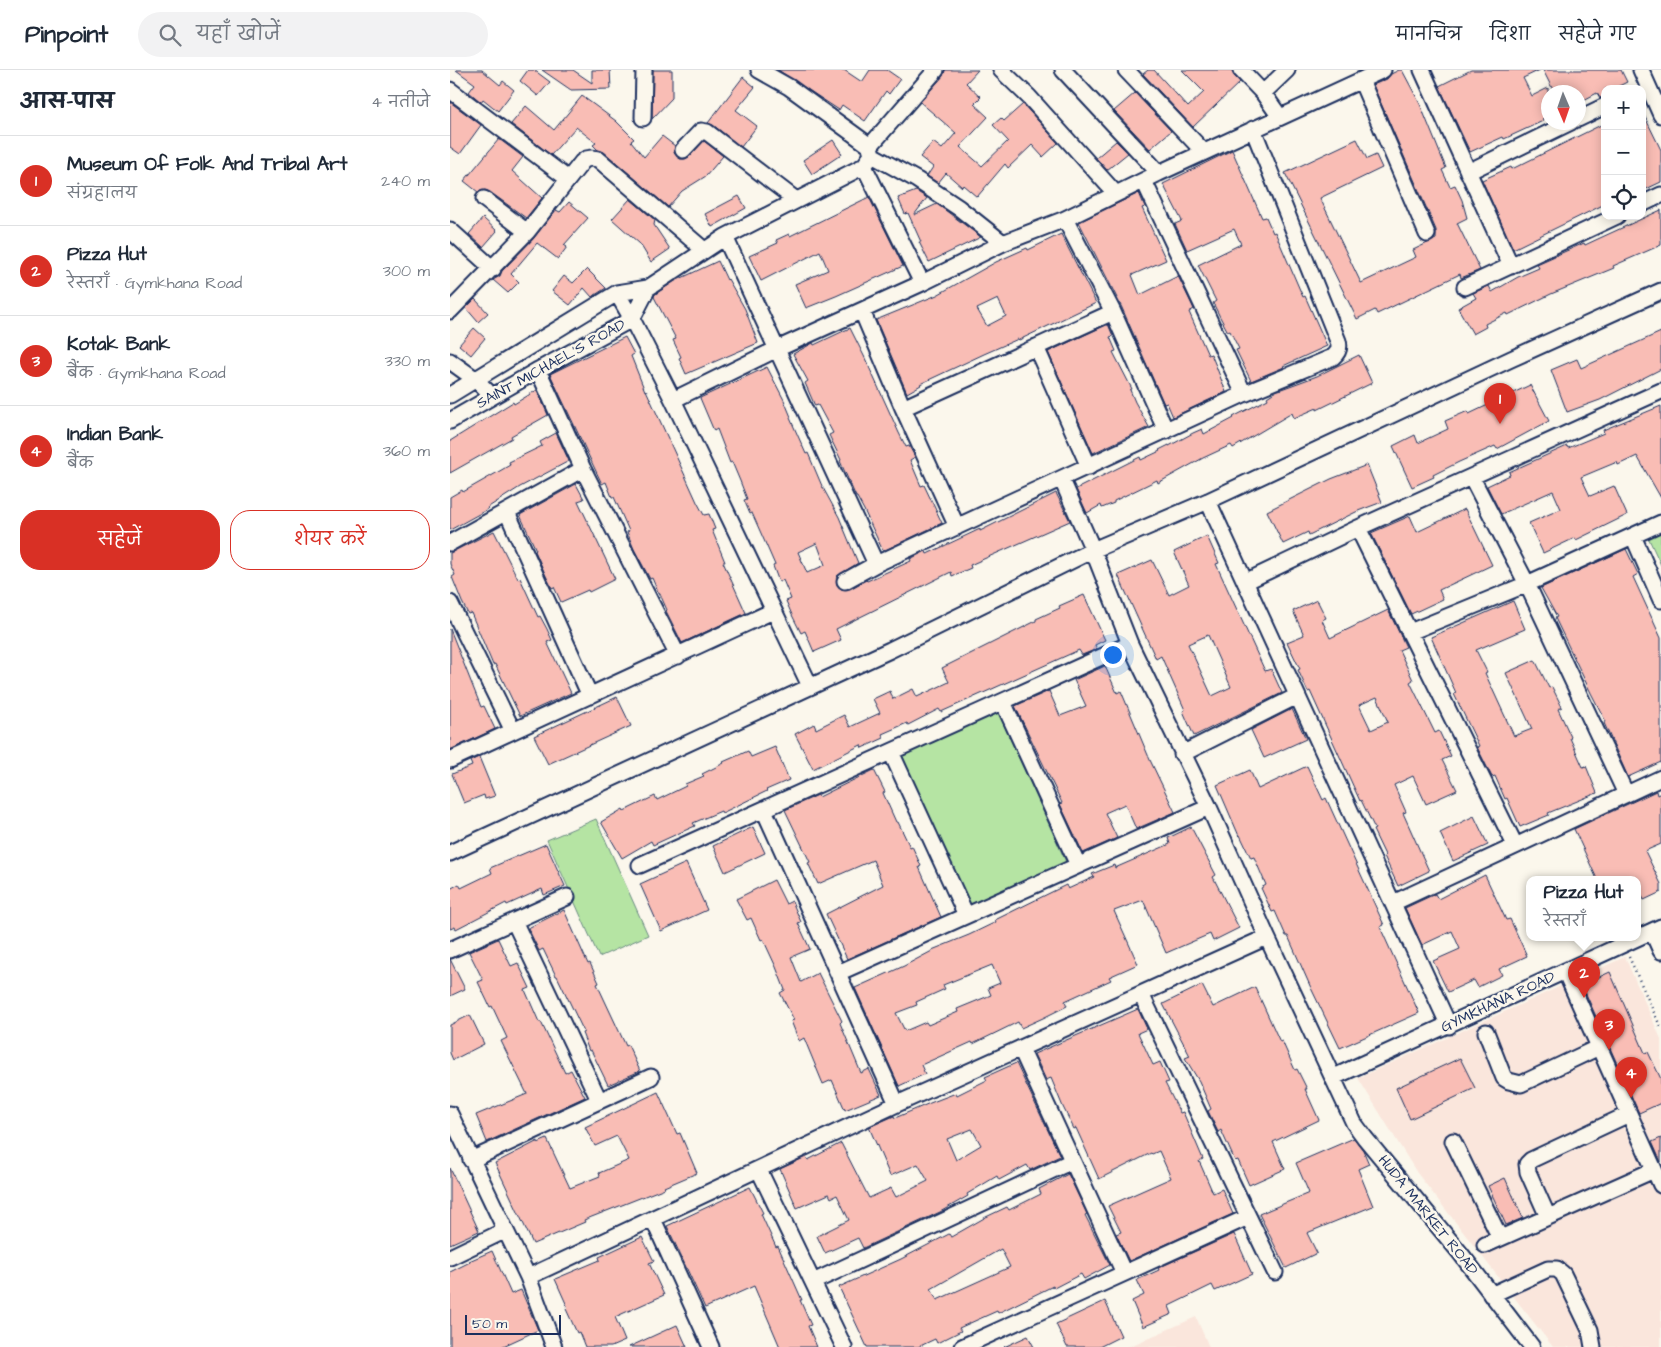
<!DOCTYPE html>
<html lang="hi">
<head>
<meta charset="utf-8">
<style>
  body { margin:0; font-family:"Architects Daughter","Playpen Sans Deva",sans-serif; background:#f2f2f3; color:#1f2937 }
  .controls { position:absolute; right:15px; top:15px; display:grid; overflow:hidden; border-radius:10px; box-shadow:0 2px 12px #0003 }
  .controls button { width:45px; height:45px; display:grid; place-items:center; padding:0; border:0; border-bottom:1px solid #e0e1e3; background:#fff; color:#1f2937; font:25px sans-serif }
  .compass { position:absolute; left:1091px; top:15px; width:45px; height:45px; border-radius:50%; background:#fff; box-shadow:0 2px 12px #0003; rotate:178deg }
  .scale { position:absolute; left:15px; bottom:12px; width:96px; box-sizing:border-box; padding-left:5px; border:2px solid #1b2f5e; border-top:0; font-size:14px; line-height:18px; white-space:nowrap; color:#1b2f5e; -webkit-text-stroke:4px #fbf7ec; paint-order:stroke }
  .you { position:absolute; left:662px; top:584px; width:18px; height:18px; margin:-12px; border:4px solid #fff; border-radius:50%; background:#1a73e8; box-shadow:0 0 0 8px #1a73e833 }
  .badge { display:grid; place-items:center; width:32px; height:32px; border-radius:50%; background:#d93025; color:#fff; font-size:16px; font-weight:700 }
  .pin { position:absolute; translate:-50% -41px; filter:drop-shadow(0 1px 2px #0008) }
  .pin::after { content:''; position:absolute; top:26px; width:18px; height:15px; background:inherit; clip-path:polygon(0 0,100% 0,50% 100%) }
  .popup { position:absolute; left:1076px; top:806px; width:115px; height:65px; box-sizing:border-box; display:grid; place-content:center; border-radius:10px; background:#fff; filter:drop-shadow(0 1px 4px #0005); font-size:16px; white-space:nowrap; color:#747a83 }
  .popup b { font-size:19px; color:#1f2937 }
  .popup::after { content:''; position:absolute; left:50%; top:100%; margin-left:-10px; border:10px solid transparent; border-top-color:#fff }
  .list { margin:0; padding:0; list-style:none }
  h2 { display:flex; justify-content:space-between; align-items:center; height:65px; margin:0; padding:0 20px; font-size:21px }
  h2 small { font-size:16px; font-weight:400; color:#747a83 }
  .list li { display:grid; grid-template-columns:32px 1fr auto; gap:15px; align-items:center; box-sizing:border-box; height:90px; padding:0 20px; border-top:1px solid #e0e1e3 }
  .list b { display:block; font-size:19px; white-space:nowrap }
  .list p { margin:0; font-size:16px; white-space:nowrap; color:#747a83 }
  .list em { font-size:16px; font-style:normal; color:#747a83 }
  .actions { display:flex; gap:10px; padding:15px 20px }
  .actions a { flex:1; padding:11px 0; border:1px solid #d93025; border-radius:20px; text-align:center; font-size:18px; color:#d93025 }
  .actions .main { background:#d93025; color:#fff }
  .icon { flex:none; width:28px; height:28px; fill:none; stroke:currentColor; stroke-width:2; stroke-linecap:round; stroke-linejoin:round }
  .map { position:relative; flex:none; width:1211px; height:1277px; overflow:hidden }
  header { display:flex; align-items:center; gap:30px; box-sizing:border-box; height:70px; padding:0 25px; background:#fff; border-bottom:1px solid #e0e1e3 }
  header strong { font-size:24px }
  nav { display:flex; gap:28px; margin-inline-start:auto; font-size:18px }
  .search { width:350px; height:45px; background:#f2f2f3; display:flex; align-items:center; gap:12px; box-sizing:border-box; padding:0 18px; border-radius:28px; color:#747a83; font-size:19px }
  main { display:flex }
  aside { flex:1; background:#fff }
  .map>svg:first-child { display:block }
  .built { fill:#fae6dc }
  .green { fill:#b5e4a3; stroke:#688a80 }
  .building { fill:#f9bdb5; stroke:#1b2f5e; fill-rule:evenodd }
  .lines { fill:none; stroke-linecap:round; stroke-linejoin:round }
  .minor-casing { stroke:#1b2f5e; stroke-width:19 }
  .path { stroke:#1b2f5e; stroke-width:2.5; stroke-dasharray:1 4; stroke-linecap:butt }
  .minor { stroke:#fbf7ec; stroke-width:15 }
  .labels { text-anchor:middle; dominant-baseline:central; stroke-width:5; stroke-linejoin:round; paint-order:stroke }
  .street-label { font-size:15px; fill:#1b2f5e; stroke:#fbf7ec }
</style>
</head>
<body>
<header>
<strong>Pinpoint</strong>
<div class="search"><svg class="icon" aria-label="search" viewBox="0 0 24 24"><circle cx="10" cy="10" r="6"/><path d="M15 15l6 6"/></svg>यहाँ खोजें</div>
<nav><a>मानचित्र</a><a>दिशा</a><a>सहेजे गए</a></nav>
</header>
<main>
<aside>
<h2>आस-पास<small>4 नतीजे</small></h2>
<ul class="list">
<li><span class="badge">1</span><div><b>Museum Of Folk And Tribal Art</b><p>संग्रहालय</p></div><em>240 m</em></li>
<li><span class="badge">2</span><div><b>Pizza Hut</b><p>रेस्तराँ · Gymkhana Road</p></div><em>300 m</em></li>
<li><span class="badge">3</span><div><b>Kotak Bank</b><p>बैंक · Gymkhana Road</p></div><em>330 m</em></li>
<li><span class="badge">4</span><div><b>Indian Bank</b><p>बैंक</p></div><em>360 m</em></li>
</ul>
<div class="actions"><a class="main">सहेजें</a><a>शेयर करें</a></div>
</aside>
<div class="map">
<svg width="1211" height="1277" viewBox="0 0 1211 1277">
  <rect width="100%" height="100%" fill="#fbf7ec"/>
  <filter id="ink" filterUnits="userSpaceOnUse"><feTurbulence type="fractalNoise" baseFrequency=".02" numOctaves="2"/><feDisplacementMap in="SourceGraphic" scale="10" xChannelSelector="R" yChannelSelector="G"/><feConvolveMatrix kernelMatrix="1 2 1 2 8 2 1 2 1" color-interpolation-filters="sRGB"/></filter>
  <g filter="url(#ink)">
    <!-- built -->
    <path class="built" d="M1175 887 1211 969V1277H1103L967 1103 908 1008Z
      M746 1247 759 1277H678Z"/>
    <!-- green -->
    <path class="green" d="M1211 461V495L1198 467Z
      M548 642 616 792 519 835 451 685Z
      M146 749 198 865 149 887 97 770Z"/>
    <!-- building -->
    <path class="building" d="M6 0H32L50 15 53 11 64 20 48 41 33 29 31 32 19 22 25 14Z
      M78 0H84L100 12 88 26 70 11Z
      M92 0H123L142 13V0H160L161 19 121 20Z
      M203 0H222V28L202 49Z
      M328 0H394L412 12 420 0H437L450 9 439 24 436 21 415 51 392 35 389 40Z
      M495 0H528L516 13 531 27 524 34 538 47 510 77 532 96 558 71 543 55 551 48 554 51 573 34 608 73 593 87 582 75 558 98 555 94 527 127 513 115 512 117 496 103 488 113 477 106 483 97 470 87 483 72 492 79 506 63 470 32 493 6Z
      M698 0H704L738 37 754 22 732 0H782L784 6 790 12 743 57 693 4Z
      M949 0H952L970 34 996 98 992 100 1000 117 1005 115 1012 130 1017 148 1007 153 1030 200 1011 208 1010 204 927 244 925 240 907 249 835 103 907 69 917 89 926 85 932 98 870 128 911 213 966 187 963 180 986 169V160L923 15 937 9 941 4Z
      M1021 0H1090L1073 8 1082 26 1098 18V46L1092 49 1093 51 1054 69 1053 67 1020 82 989 16Z
      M1093 0H1171L1177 12 1163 19H1155V27L1150 28 1147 23 1128 33V22H1104Z
      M293 7 305 17 286 40 307 56 291 77 263 55 258 53Z
      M685 23 721 61 700 79 664 41Z
      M132 26 166 51 184 69 181 71 194 87 212 66 225 76 224 83 230 89H235L239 87 254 71 273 86 256 106 232 121 218 137 154 82 148 80 143 75 146 73 126 57 101 85 61 54 76 36 104 60Z
      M0 32 31 55 10 84 0 77Z
      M1192 41 1211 80V112L1192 121Z
      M1155 53V134L1063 179 1032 110 1061 97 1062 99Z
      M49 69 73 87 62 101 92 128 76 148 40 122 35 120 28 122 14 111Z
      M383 70 392 84 362 104 353 90Z
      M666 71 678 83 657 100 646 88Z
      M782 80 812 148 816 147 823 163 825 162 853 227 855 226 877 276 833 296 834 297 801 311 786 280 789 279 780 261 778 262 770 247 763 233 766 231 748 195 791 174 784 159 737 180 725 154 732 151 713 114Z
      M466 121 477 128 464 145 487 134 531 167 479 192 469 172H471L458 143 455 144 448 128Z
      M689 123 695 137 692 138 716 190 682 205 690 225 728 206 744 239 739 242 758 285 761 284 766 296 776 322 723 347 717 333 714 334 672 238 629 152Z
      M289 126 296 138 262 157 255 144Z
      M419 127 453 196 386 226 356 238 345 214 378 200 370 181 311 211 299 186 328 173 326 170 339 164 340 166Z
      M180 129 205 150 204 155 220 179 201 192 190 174 162 149Z
      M119 132 138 148 114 175 117 177 108 189 87 173 61 204 69 212 58 223 43 210 50 206 52 201 84 168 106 140 110 142Z
      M1211 140V175L1163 196 1164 198 1101 224 1058 245 1057 243 1035 254 1036 257 1023 264 1008 238 1026 228 1023 223 1039 216 1042 222 1068 207 1089 198 1087 194 1134 173 1135 175 1150 168Z
      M33 148 47 161 33 177 19 164Z
      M611 164 646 233 569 270 568 269 534 284 470 314 471 315 457 323 426 250 487 225 546 192 577 178 578 180ZM548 229 556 246 537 256 527 239Z
      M268 191 277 210 278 209 295 239 308 273 236 304 229 288 231 287 223 270 226 269 204 227 205 224 225 211Z
      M137 199 156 218 142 227 134 218 120 235 102 221 114 206 123 213Z
      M25 229 38 243 28 252 16 238Z
      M658 254 663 266 660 267 666 281 663 282 682 319 680 320 685 332 699 357 643 383 598 282Z
      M24 258 35 268 21 285 9 275Z
      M400 258 414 286 449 363 456 377 459 376 464 385 465 387 460 390 471 416 474 415 492 453 433 481 414 440 407 427H406L390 391 391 390 379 365 383 363 368 335 365 336 355 313 358 311 343 284 363 273 364 275Z
      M1211 262V299L1150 330 1117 342 1101 300 1127 289 1131 298Z
      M175 267 184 284 181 286 195 321 196 320 247 432 254 445 259 444 265 459 262 460 275 492H273L296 543 232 573 216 541 217 540 209 522H208L202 508 200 509 184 479 177 462 179 461 164 427H162L156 412 152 414 100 304Z
      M909 285 922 313 867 340V338L844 348 842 343 783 378 781 375 753 388 708 413 707 410 664 431V433L652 438 651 435 637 443 626 419 690 387 691 390 710 381 709 380 719 375V376L743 363 752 359 754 364 784 348 783 347 818 329 817 327 826 321 867 306Z
      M317 297 334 330 341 347 340 348 356 384 358 383 372 416 389 447 408 493 387 506V515L391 519H400L416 510 417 511 426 507 461 491 460 489 476 481 477 484 530 459V461L606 423 620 451 520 495 521 498 502 506 501 502 386 559 391 570 364 582 355 561 351 563 342 545 336 531 341 529 333 510 329 512 323 496 325 495 318 479 302 443 300 444 294 430 297 429 290 411 282 392 280 393 267 359 264 361 250 328ZM367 473 375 495 357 503 348 482Z
      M1080 315 1099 351 1047 379 1045 376 1009 392 983 405 984 407 962 417 943 376 965 365 968 373 998 359 995 351 1018 341 1019 344Z
      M87 320 98 345 61 366 62 368 0 403V371L63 332 64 334Z
      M1211 336V428L1187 386 1168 395 1167 392 1131 407 1140 426 1164 416 1177 445 1126 470 1125 468 1093 483 1079 453 1111 439 1103 421 1051 444 1037 416 1060 405 1059 402 1117 376 1118 378 1154 363 1153 360Z
      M106 363 119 391 70 417 37 438 38 439 0 460V427L12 420 13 422 48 402 60 395 59 392 92 376 90 372Z
      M917 395 932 432 908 441 859 465 858 462 833 474 817 441 881 409Z
      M126 414 134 429 128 431 165 509 139 522 138 520 111 532 104 517 102 518 96 506 85 481 86 480 70 445Z
      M1015 439 1042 495 989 520 993 529 961 544 921 463 960 446 967 462Z
      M44 461 68 509 70 508 88 547 90 546 97 559 102 570 97 572 121 623 70 646 45 594 43 595 21 543 18 544 12 532 2 507 5 505 0 494V483Z
      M757 466 769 493 766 494 815 601 821 599 832 623 744 666 733 641 735 640 711 586 706 589 668 505 702 490 719 525 739 515 724 482ZM758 565 781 617 762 626 738 574Z
      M1176 479 1188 504 1183 507 1211 568V692L1178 707 1154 653 1156 652 1141 623 1105 548 1107 547 1091 518Z
      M634 525 655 570 645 575 647 579 632 585 629 580 491 642 489 639 458 655 457 653 432 664 434 668 412 678 411 675 363 699 345 664 364 654 366 659 394 645 400 657 430 643 423 629 440 621 443 629 463 619 467 627 499 612 492 598 586 551V549L610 538 609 536Z
      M867 530 876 548 872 550 880 568 938 540 956 577 949 580 963 610 960 612 985 663 989 661 1001 686 992 690 1007 720 976 734 963 706 944 715 956 742 953 743 979 801 948 816 934 786 935 785 923 760 925 759 911 730 910 731 860 621 858 622 848 600 850 599 837 572 854 565 843 541ZM927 627 938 652 921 660 909 635Z
      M1063 531 1075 559 1026 580 1037 602 1035 603 1064 666 1082 659 1056 603 1085 590 1099 618 1102 617 1112 637 1108 639 1121 667 1120 668 1133 697 1136 696 1147 723 1098 743 1099 745 1070 757 1057 728 1055 729 1045 706 1042 707 1027 677 1029 676 1004 624 1006 623 981 567Z
      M0 559 31 637 34 636 45 659 0 680Z
      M655 596 667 623 671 621 700 690 725 742 686 759 675 734 655 743 667 768 633 783 610 734 612 733 565 636 599 621 610 646 636 636 624 610Z
      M167 627 181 656 98 694 84 666Z
      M842 639 856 669 814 688 801 660Z
      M325 677 339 710 316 720 317 721 272 743 271 741 243 753 245 756 227 764 203 775 201 771 172 788 151 752 173 739 174 741 205 726 207 730 236 716 235 714 254 706 252 704 274 693 273 692 298 681 301 687Z
      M29 687 45 726 35 729 34 725 14 733 2 704 22 696 20 691Z
      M857 696 873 730 876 728 934 855 930 857 969 943 890 978 861 918 838 866H836L825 841 822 842 811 818 816 815 804 787 801 788 790 765 789 766 767 715 800 700 808 719Z
      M424 700 435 722 433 723 446 752H448L460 777 462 776 471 796 469 797 491 847 397 889 376 844 433 815 423 790 368 814 358 793 360 792 335 740 368 725 369 727Z
      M1206 721 1207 725 1211 723V774L1195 781 1211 814V822L1194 830 1188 817V809H1147L1124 759Z
      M1024 746 1038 775 1003 791 990 763Z
      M303 757 315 783 275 802 263 776Z
      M741 757 766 805 763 807 789 858 763 871 760 864 716 883 693 830 664 841 688 894 659 907 661 910 615 931 617 936 593 948 571 958 568 952 523 974 522 972 471 995 475 1004 449 1016 405 918 454 896 482 881V880L519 865 546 852 545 850 616 815 618 819 644 807 642 804 664 795 665 798 720 774 718 768ZM542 895 550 913 538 918 541 925 507 939 508 942 478 955 476 952 455 961 446 943 467 935 466 932 495 919 493 915Z
      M96 774 115 816 94 825 92 819 57 835 56 833 6 859 5 857 0 859V819L9 814 11 818 42 803 40 798Z
      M236 793 257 840 211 861 190 814Z
      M1035 805 1056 850 1060 849 1077 886 1049 899 1052 905 1028 917 1024 910 998 922 983 891 1010 879 1002 861 972 875 955 838 985 824 988 829Z
      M324 810 336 834 342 831 351 852 348 853 360 879 341 887 351 912 368 903 392 951 390 953 411 1003 419 999 431 1025 395 1040 382 1010 373 1014 354 968 349 971 341 951 344 950 330 923 335 920 326 897 313 869 311 870 301 848 297 850 286 829Z
      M114 840 138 894 140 893 149 913 147 914 176 976 178 975 190 1001 158 1015 141 980 139 981 132 963 134 962 107 906H106L93 879 89 881 78 858Z
      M48 869 61 896 68 893 80 918 75 920 89 952H91L115 1003 121 1000 135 1027 37 1072 26 1045 77 1024 51 971 57 968 42 936 40 937 28 912 33 910 19 882Z
      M0 889 15 919 0 926Z
      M1160 902 1195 983 1198 982 1211 1009V1033L1189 1043 1132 915Z
      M752 915 763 937 805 917 830 972 832 971 845 1000 847 999 857 1019H855L869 1050 823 1072 835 1099 799 1115 788 1090 785 1091 771 1060 768 1062 758 1041 761 1039 749 1011 735 988 740 986 713 934Z
      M688 939 697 959 688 963 703 995 710 992 719 1012 715 1013 730 1043 733 1042 753 1089 749 1091 763 1123 772 1119 783 1144 679 1191 666 1164 671 1162 658 1136 721 1108 709 1081 702 1084 701 1083 649 1109 626 1058 624 1059 613 1037 601 1008 596 1010 584 984Z
      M20 945 34 974 3 990 0 983V955Z
      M1010 988 1025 1018 960 1049 946 1018Z
      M566 993 610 1086 580 1100 577 1095 549 1110 547 1106 517 1124 518 1126 490 1142 413 1178 408 1168 375 1183 367 1166 399 1150 387 1125 381 1128 379 1124 347 1138 330 1099 356 1087 358 1090 391 1073 419 1128 441 1118 446 1127 478 1111 468 1094 440 1106 419 1057 444 1046 445 1048 480 1033 506 1023 507 1025 537 1010 535 1007ZM522 1059 531 1075 506 1090 497 1069Z
      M208 1022 227 1064 230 1063 247 1103 214 1117 215 1118 134 1150 135 1152 83 1174 45 1093 88 1071V1073L97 1069 120 1118 150 1106 149 1103 179 1090 167 1066 145 1076 135 1057Z
      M904 1068 913 1080 919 1094 908 1099 923 1136 857 1163 867 1183 836 1198 809 1144 859 1123 846 1093Z
      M1211 1068V1092L1202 1072Z
      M0 1098 29 1161 0 1174Z
      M618 1104 637 1144 635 1145 660 1195 634 1209 631 1204 604 1218 603 1216 548 1243 547 1241 509 1258 511 1261 487 1273 485 1269 468 1277H417L389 1217 451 1189 499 1164 501 1167 536 1147 557 1137 559 1140 591 1124 589 1119ZM551 1179 560 1197 487 1230 481 1219Z
      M1055 1108 1073 1148 1056 1155 1038 1116Z
      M300 1117 313 1143 311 1144 326 1177 328 1176 352 1230H350L361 1255 358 1256 367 1277H330L304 1216 255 1238 217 1156Z
      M784 1164 802 1204 765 1221 762 1215 719 1236 722 1244 693 1257 682 1231 694 1225 687 1210 709 1200 708 1198Z
      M192 1167 204 1191 199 1193 214 1225 165 1247 175 1271 161 1277H135L129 1262 127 1263 116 1239 118 1238 105 1209 150 1190 149 1187Z
      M42 1181 61 1224 71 1220 88 1260 51 1277H0V1202L20 1192 19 1191Z
      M655 1231 671 1266 649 1277H617L606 1254Z
      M227 1255 237 1277H179Z
      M578 1266 584 1277H554Z"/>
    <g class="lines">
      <defs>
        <path id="minor" d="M309 0 339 17 420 76 422 85
          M551 0 579 27 666 124
          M613 0 709 103
          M676 0 754 82
          M791 0 813 23 830 47
          M972 0 1061 196
          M1191 0 1211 45
          M911 10 977 164
          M0 20 118 109
          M813 23 837 0
          M193 48 194 0
          M1128 49 1155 36
          M420 76 486 0
          M233 80 251 61 257 62 346 130
          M422 85 467 110 509 138 553 173
          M414 96 472 213
          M1018 102 1121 52
          M694 111 794 324
          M34 129 77 162
          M1192 134 1211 125
          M615 149 663 242 716 361
          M0 160 43 199
          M275 167 426 494
          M1015 217 1167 146
          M167 223 182 249 223 330 360 616
          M0 241 77 162 132 92 136 89 142 88 148 89 254 180
          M412 241 453 338 507 457
          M586 277 639 397
          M0 291 25 309 42 326
          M88 300 133 399 228 586
          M0 325 167 223 198 218 275 167 414 96 422 85
          M223 330 327 279 472 213 553 173 615 149 709 103 933 0
          M453 338 663 242
          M0 351 88 300 182 249 198 218
          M1022 408 1077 514 1176 724
          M612 410 643 480 680 574 759 737 817 867 904 1053 915 1068 1011 1184 1082 1277
          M758 431 999 956
          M57 442 140 626
          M908 458 1065 775
          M1183 466 1211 530
          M0 473 133 399
          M395 511 426 494 794 324 883 287C889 282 890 278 888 271L803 59
          M795 512 908 458 1211 321
          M0 533 63 661
          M960 562 1077 514 1211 453
          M553 632 628 795
          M441 682 516 845
          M732 684 847 626
          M0 690 323 541
          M314 740 447 1034
          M0 783 440 580 643 480 758 431 1061 289 1211 221
          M190 795 680 574
          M943 833 1211 708
          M64 851 149 1030
          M1202 861 1211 881
          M0 880 117 827
          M1115 901 1211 1115
          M388 903 759 737
          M691 924 825 1202
          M1036 962 1054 1008 1059 1011 1071 1014 1149 977
          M571 979 674 1203
          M884 1007 1211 857
          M0 1044 78 1207 104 1277
          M1003 1071 1050 1168
          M21 1090 201 1007
          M309 1100 394 1277
          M1098 1147 1078 1102 1077 1094 1081 1090 1179 1044
          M203 1149 261 1277
          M1035 1175 1204 1100
          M0 1187 54 1161
          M78 1207 447 1034 817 867
          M363 1212 622 1091
          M1041 1225 1098 1199H1107L1113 1204 1140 1260 1143 1277
          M512 1277 798 1147"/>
      </defs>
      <!-- minor casing -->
      <use href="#minor" class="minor-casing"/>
      <!-- path -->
      <path class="path" d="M1179 887 1211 958"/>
      <!-- minor -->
      <use href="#minor" class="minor"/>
    </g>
  </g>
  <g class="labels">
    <!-- street labels -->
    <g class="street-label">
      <text transform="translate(101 294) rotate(-29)">SAINT MICHAEL'S ROAD</text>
      <text transform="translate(1048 932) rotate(-25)">GYMKHANA ROAD</text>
      <text transform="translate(978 1145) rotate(51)">HUDA MARKET ROAD</text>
    </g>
  </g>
</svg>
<div class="controls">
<button>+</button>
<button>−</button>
<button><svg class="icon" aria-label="locate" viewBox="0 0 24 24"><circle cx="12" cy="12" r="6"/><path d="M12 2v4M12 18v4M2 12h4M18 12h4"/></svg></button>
</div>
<svg class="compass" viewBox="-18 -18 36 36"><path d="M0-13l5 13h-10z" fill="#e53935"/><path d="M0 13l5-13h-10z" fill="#747a83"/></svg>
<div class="scale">50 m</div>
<div class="you"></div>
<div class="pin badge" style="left:1050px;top:354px">1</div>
<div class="pin badge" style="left:1134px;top:928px">2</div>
<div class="popup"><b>Pizza Hut</b>रेस्तराँ</div>
<div class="pin badge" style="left:1159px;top:980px">3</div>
<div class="pin badge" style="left:1181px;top:1028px">4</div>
</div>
</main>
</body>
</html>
